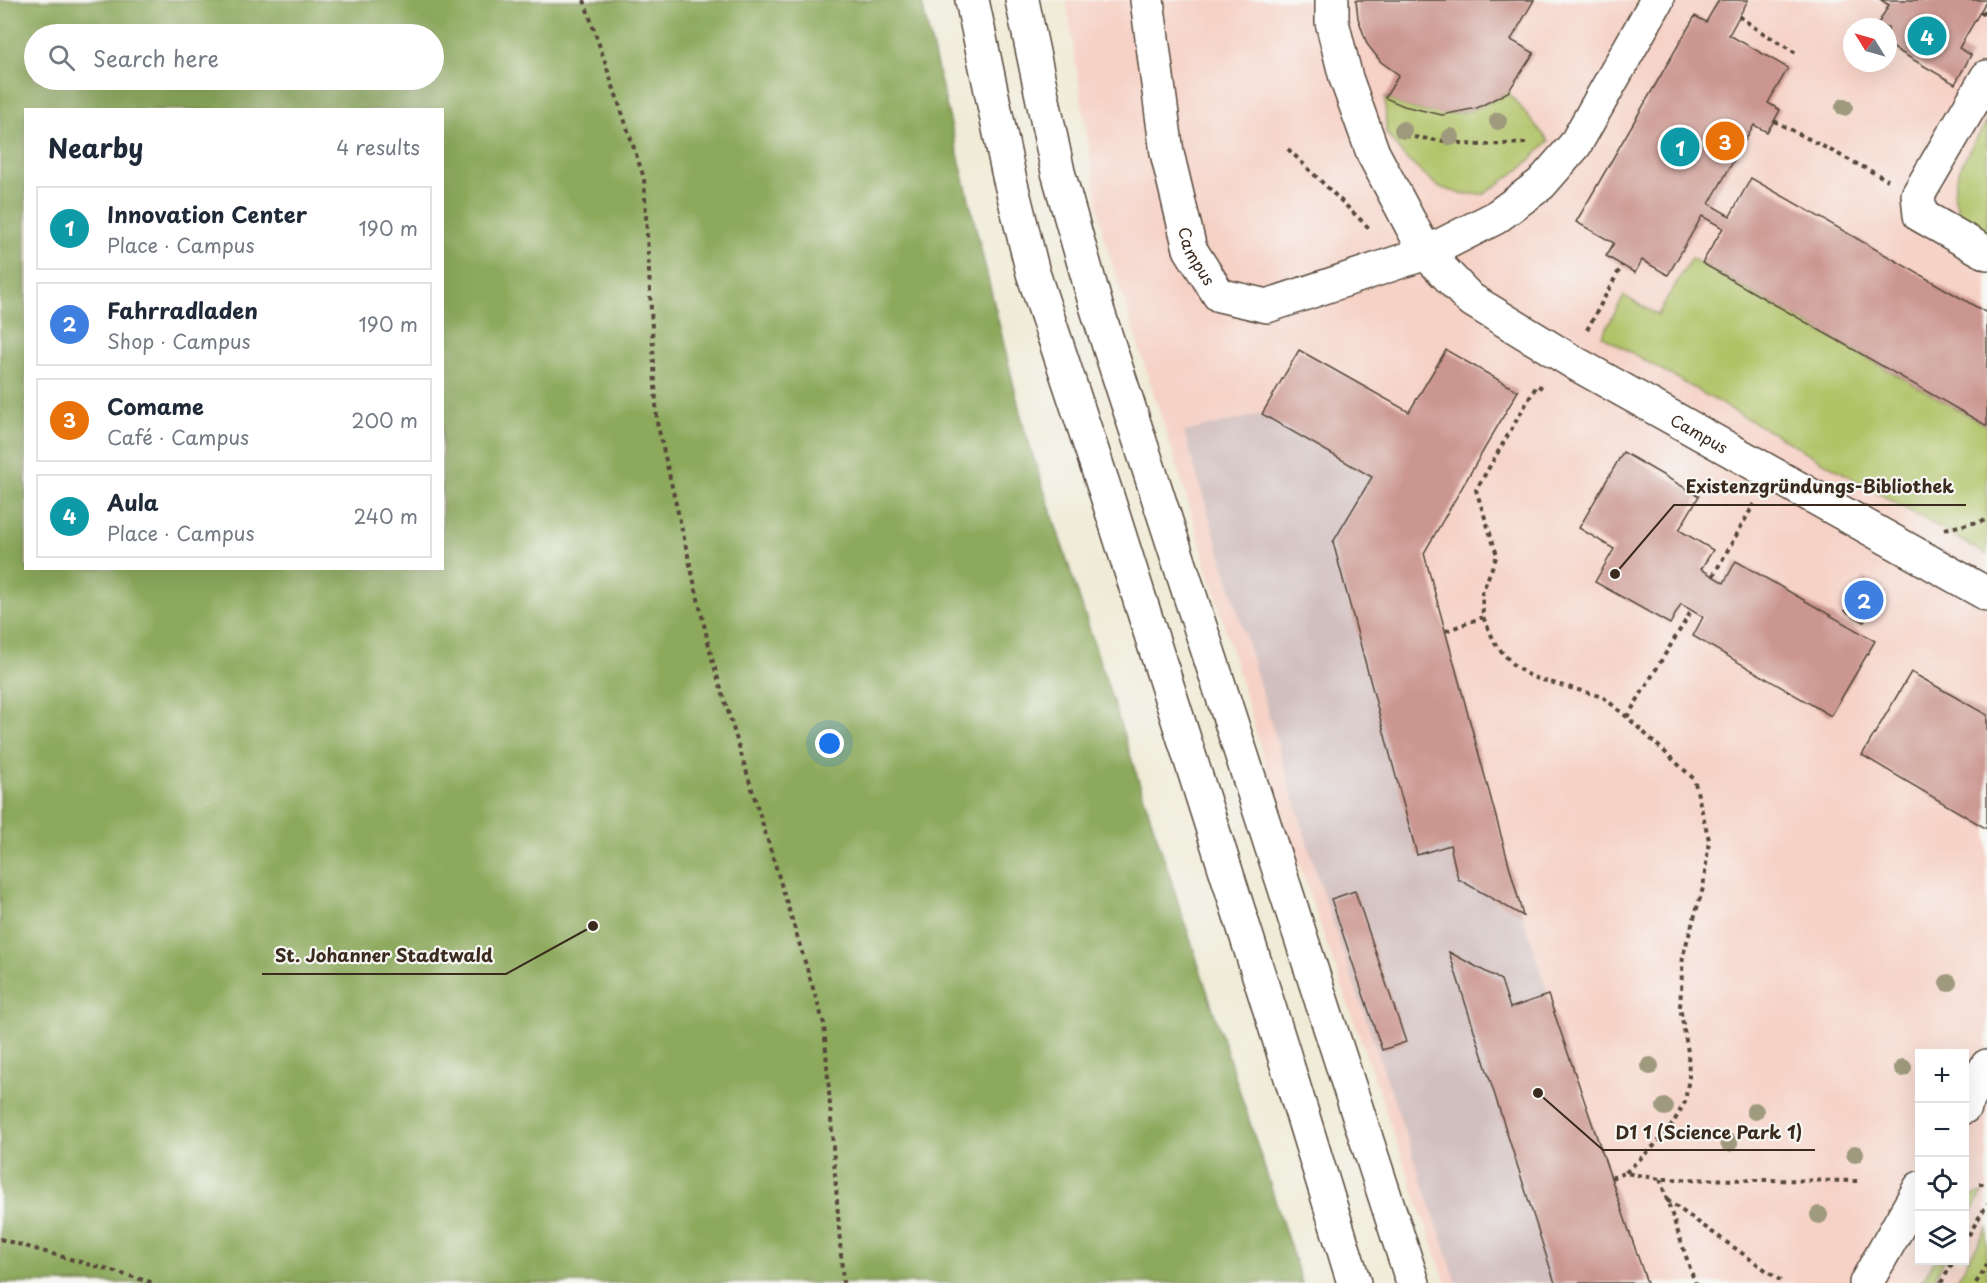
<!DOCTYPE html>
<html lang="en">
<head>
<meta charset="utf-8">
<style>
  body { margin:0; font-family:"Playpen Sans",sans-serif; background:#f2f2f3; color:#1f2937 }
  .controls { position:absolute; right:18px; bottom:18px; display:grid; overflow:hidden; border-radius:0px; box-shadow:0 6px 24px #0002 }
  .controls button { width:54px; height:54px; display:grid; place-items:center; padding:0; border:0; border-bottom:2px solid #e0e1e3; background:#fff; color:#1f2937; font:30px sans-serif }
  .compass { position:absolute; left:1843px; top:18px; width:54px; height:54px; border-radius:50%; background:#fff; box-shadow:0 6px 24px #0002; rotate:307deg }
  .you { position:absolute; left:830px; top:744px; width:21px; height:21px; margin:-15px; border:4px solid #fff; border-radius:50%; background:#1a73e8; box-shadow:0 0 0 9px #1a73e833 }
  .badge { display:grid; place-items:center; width:39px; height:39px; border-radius:50%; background:#111827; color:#fff; font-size:20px; font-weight:700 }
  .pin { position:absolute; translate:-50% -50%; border:3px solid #fff; box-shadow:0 2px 6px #0006 }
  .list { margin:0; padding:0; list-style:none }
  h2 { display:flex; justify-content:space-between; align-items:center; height:78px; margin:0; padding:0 24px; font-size:26px }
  h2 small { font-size:20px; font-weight:400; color:#747a83 }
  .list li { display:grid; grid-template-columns:39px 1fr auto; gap:18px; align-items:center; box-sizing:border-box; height:84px; margin:0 12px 12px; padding:0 12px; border:2px solid #e0e1e3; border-radius:0px }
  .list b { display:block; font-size:22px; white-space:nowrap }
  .list p { margin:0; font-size:20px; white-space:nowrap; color:#747a83 }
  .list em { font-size:20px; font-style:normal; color:#747a83 }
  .icon { flex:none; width:33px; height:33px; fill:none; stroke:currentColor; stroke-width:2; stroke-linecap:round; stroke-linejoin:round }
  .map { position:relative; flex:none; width:1987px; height:1283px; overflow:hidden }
  .search { position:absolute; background:#fff; box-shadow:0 6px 24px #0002; left:24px; top:24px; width:420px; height:66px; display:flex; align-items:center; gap:15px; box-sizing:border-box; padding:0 21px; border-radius:33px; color:#747a83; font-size:22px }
  .panel { position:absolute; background:#fff; box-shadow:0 6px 24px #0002; left:24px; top:108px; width:420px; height:462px; border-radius:0px }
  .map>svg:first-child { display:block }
  .built { fill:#f6d1c6; fill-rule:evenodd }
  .industrial { fill:#d1bfbf }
  .green { fill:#b0c366; stroke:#767642; stroke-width:1.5 }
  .forest { fill:#8ca95b; stroke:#646a3c; stroke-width:1.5; fill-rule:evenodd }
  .building { fill:#cb968f }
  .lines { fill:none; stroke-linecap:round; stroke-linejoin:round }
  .minor-casing { stroke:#56473a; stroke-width:36 }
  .highway-casing { stroke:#56473a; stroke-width:36 }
  .path { stroke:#56473a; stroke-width:4; stroke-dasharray:4.5 4.5; stroke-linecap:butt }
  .minor { stroke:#fff; stroke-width:33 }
  .highway { stroke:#fff; stroke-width:33 }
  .tree { fill:#9f9a7d }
  .labels { text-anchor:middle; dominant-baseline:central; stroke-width:4.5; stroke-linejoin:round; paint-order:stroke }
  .street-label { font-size:16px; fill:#3b2a1e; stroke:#f6f6f2 }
  .leader { fill:none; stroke:#3b2a1e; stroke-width:2 }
  .callout-dot { fill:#3b2a1e; stroke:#f6f6f2; stroke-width:2 }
  .callout-label { font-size:18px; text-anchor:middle; font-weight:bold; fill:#3b2a1e; stroke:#f6f6f2; stroke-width:4.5; stroke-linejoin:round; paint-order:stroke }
</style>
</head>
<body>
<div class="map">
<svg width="1987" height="1283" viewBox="0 0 1987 1283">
  <rect width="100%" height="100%" fill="#f6f6f2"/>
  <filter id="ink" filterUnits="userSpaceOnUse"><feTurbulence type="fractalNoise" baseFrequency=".0167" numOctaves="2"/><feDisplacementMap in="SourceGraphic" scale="12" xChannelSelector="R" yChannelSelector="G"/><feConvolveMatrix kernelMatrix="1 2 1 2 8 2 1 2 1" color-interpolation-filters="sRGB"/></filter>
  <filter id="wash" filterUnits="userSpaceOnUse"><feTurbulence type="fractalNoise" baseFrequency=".008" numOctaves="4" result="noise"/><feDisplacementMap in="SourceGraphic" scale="24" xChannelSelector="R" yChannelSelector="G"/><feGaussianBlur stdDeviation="1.35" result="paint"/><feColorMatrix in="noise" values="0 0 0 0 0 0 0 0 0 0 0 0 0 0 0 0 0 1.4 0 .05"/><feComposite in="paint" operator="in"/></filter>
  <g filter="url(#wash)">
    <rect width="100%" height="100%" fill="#efebd6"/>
    <!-- built -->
    <path class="built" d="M1066 0H1987V1283H1446L1273 790 1178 469 1102 232ZM1852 27H1888V63H1852ZM1920 1054H1964V1260H1920Z"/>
    <!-- industrial -->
    <path class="industrial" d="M1299 350 1409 412 1446 350 1518 391 1424 554 1523 916 1548 995 1647 1283H1457L1319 882 1184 432 1262 414Z"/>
    <!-- green -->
    <path class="green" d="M1508 92 1549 141 1523 167 1484 194H1462L1439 187 1407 160 1386 133 1385 98C1414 111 1449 121 1479 107 1489 103 1499 97 1508 92Z
      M1987 121V237C1928 203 1962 164 1987 121Z
      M1691 258 1987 426V555L1602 336 1624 296 1658 315Z
      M1983 1193 1965 1225V1208L1971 1196Z
      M1987 1228V1283H1955Z
      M1934 1261H1944L1932 1283H1921Z"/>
    <!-- forest -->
    <path class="forest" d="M0 0H921L1024 428 1302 1283H0ZM34 34H434V80H34ZM26 110H442V568H26Z"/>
    <g id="blocks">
      <!-- building -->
      <path class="building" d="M1356 0H1534L1511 40 1534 53 1508 92 1477 108 1442 115 1404 106 1385 98 1399 75 1381 62 1367 44 1358 18Z
        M1719 0H1748L1729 35 1788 68 1768 103 1780 110 1774 121 1767 132 1754 125 1709 204 1730 216 1751 178 1987 313V426L1702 263 1723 228 1702 216 1668 275 1642 260 1635 273 1606 256 1614 243 1576 222 1695 16 1706 22Z
        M1881 0H1987L1959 48 1971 55 1955 84 1888 45V27H1876L1889 5Z
        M1299 350 1409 412 1446 350 1518 391 1424 553 1523 916 1458 879 1450 845 1417 855 1333 542 1372 477 1262 414Z
        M1623 452 1699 496 1679 530 1713 550 1701 569 1724 583 1736 561 1875 641 1831 716 1693 636 1703 617 1681 604 1670 624 1595 582 1614 549 1579 528Z
        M1864 578 1883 588 1864 622 1845 611Z
        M1911 672 1987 715V829L1862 755Z
        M1355 891 1406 1042 1382 1050 1331 899Z
        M1449 952 1501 980 1510 1008 1548 995 1647 1283H1555Z"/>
    </g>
  </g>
  <g filter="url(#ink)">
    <use href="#blocks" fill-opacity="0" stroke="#56473a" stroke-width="1.5"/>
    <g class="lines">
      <defs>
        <g id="minor">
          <path id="s1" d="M1147 0 1167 153 1190 249 1219 295 1267 306 1426 253 1495 218 1541 184 1575 145 1657 0"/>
          <path id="s2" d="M1332 0V22L1346 78 1373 153 1426 253 1470 299 1573 362 1987 594"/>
          <path d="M1987 77 1918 195 1920 215 1987 253"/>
          <path d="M1964 1107 1987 1066"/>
          <path d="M1866 1283 1920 1188"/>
        </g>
        <path id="highway" d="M972 0 1009 176 1033 273 1108 499 1281 1045 1354 1283
          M1022 0 1058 172 1097 309 1413 1283"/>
      </defs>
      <!-- minor casing -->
      <use href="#minor" class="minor-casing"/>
      <!-- highway casing -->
      <use href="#highway" class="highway-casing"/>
      <!-- path -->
      <path class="path" d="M584 0 644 178 657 422 712 659 824 1024 843 1283
        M1980 12 1987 16
        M1983 14 1987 8
        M1739 16 1755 28 1796 53
        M1774 121 1888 180
        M1405 136 1476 145 1529 143
        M1288 149 1371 230
        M1587 330 1622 265
        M1542 388 1537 385 1476 490 1497 555 1482 593 1483 617 1496 645 1515 667 1532 677 1603 697 1627 717 1694 779 1709 840 1703 888 1683 955 1680 1007 1688 1052 1689 1077 1685 1102 1672 1125 1657 1143 1625 1173
        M1945 529 1987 520
        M1713 576 1754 504
        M1446 631 1483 617
        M1627 717 1692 610
        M1611 1178 1625 1173 1660 1179 1861 1181
        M1660 1179 1695 1283
        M1979 1184H1987
        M1667 1200 1784 1283
        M0 1239 154 1283
        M1964 1243 1987 1204
        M1941 1283 1954 1260
        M1976 1283 1987 1265"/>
      <!-- minor -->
      <use href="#minor" class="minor"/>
      <!-- highway -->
      <use href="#highway" class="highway"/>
    </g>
    <!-- trees -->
    <g class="tree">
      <circle cx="1844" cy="107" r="9"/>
      <circle cx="1498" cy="121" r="9"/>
      <circle cx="1403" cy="130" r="9"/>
      <circle cx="1451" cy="137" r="9"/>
      <circle cx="1948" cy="983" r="9"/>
      <circle cx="1650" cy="1066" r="9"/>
      <circle cx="1903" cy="1068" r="9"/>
      <circle cx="1665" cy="1107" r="9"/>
      <circle cx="1755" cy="1111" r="9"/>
      <circle cx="1729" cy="1143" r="9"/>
      <circle cx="1855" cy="1154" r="9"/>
      <circle cx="1819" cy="1215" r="9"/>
    </g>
  </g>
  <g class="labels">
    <!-- street labels -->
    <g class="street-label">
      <text stroke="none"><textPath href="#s1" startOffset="262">Campus</textPath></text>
      <text stroke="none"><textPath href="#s2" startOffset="602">Campus</textPath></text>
    </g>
  </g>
  <!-- callouts -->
  <path class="leader" d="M1615 574L1674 505H1966M593 926L506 974H262M1538 1093L1603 1150H1815"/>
  <g class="callout-dot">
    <circle cx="1615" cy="574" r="6"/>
    <circle cx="593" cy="926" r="6"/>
    <circle cx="1538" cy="1093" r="6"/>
  </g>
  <g class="callout-label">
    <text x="1820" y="493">Existenzgründungs-Bibliothek</text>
    <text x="384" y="962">St. Johanner Stadtwald</text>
    <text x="1709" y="1139">D1 1 (Science Park 1)</text>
  </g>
</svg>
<div class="controls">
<button>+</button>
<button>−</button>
<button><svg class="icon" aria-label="locate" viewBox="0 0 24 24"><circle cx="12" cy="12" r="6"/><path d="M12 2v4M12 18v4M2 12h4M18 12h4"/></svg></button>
<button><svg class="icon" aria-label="layers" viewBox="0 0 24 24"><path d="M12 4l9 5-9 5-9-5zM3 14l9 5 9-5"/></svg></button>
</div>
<svg class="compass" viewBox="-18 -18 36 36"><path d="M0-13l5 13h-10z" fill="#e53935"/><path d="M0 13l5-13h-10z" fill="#747a83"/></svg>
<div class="you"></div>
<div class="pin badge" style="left:1680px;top:147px;background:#0f9aa8">1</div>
<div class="pin badge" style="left:1864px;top:600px;background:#3f7fe0">2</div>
<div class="pin badge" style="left:1725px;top:141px;background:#e8710a">3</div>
<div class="pin badge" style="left:1927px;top:36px;background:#0f9aa8">4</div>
<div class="search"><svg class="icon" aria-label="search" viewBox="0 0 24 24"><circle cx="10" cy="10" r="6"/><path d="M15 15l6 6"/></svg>Search here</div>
<section class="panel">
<h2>Nearby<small>4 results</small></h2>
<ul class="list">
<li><span class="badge" style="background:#0f9aa8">1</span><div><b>Innovation Center</b><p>Place · Campus</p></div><em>190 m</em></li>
<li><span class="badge" style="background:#3f7fe0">2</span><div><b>Fahrradladen</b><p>Shop · Campus</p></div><em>190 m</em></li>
<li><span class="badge" style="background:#e8710a">3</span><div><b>Comame</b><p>Café · Campus</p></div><em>200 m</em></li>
<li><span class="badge" style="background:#0f9aa8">4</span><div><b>Aula</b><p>Place · Campus</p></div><em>240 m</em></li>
</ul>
</section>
</div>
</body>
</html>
